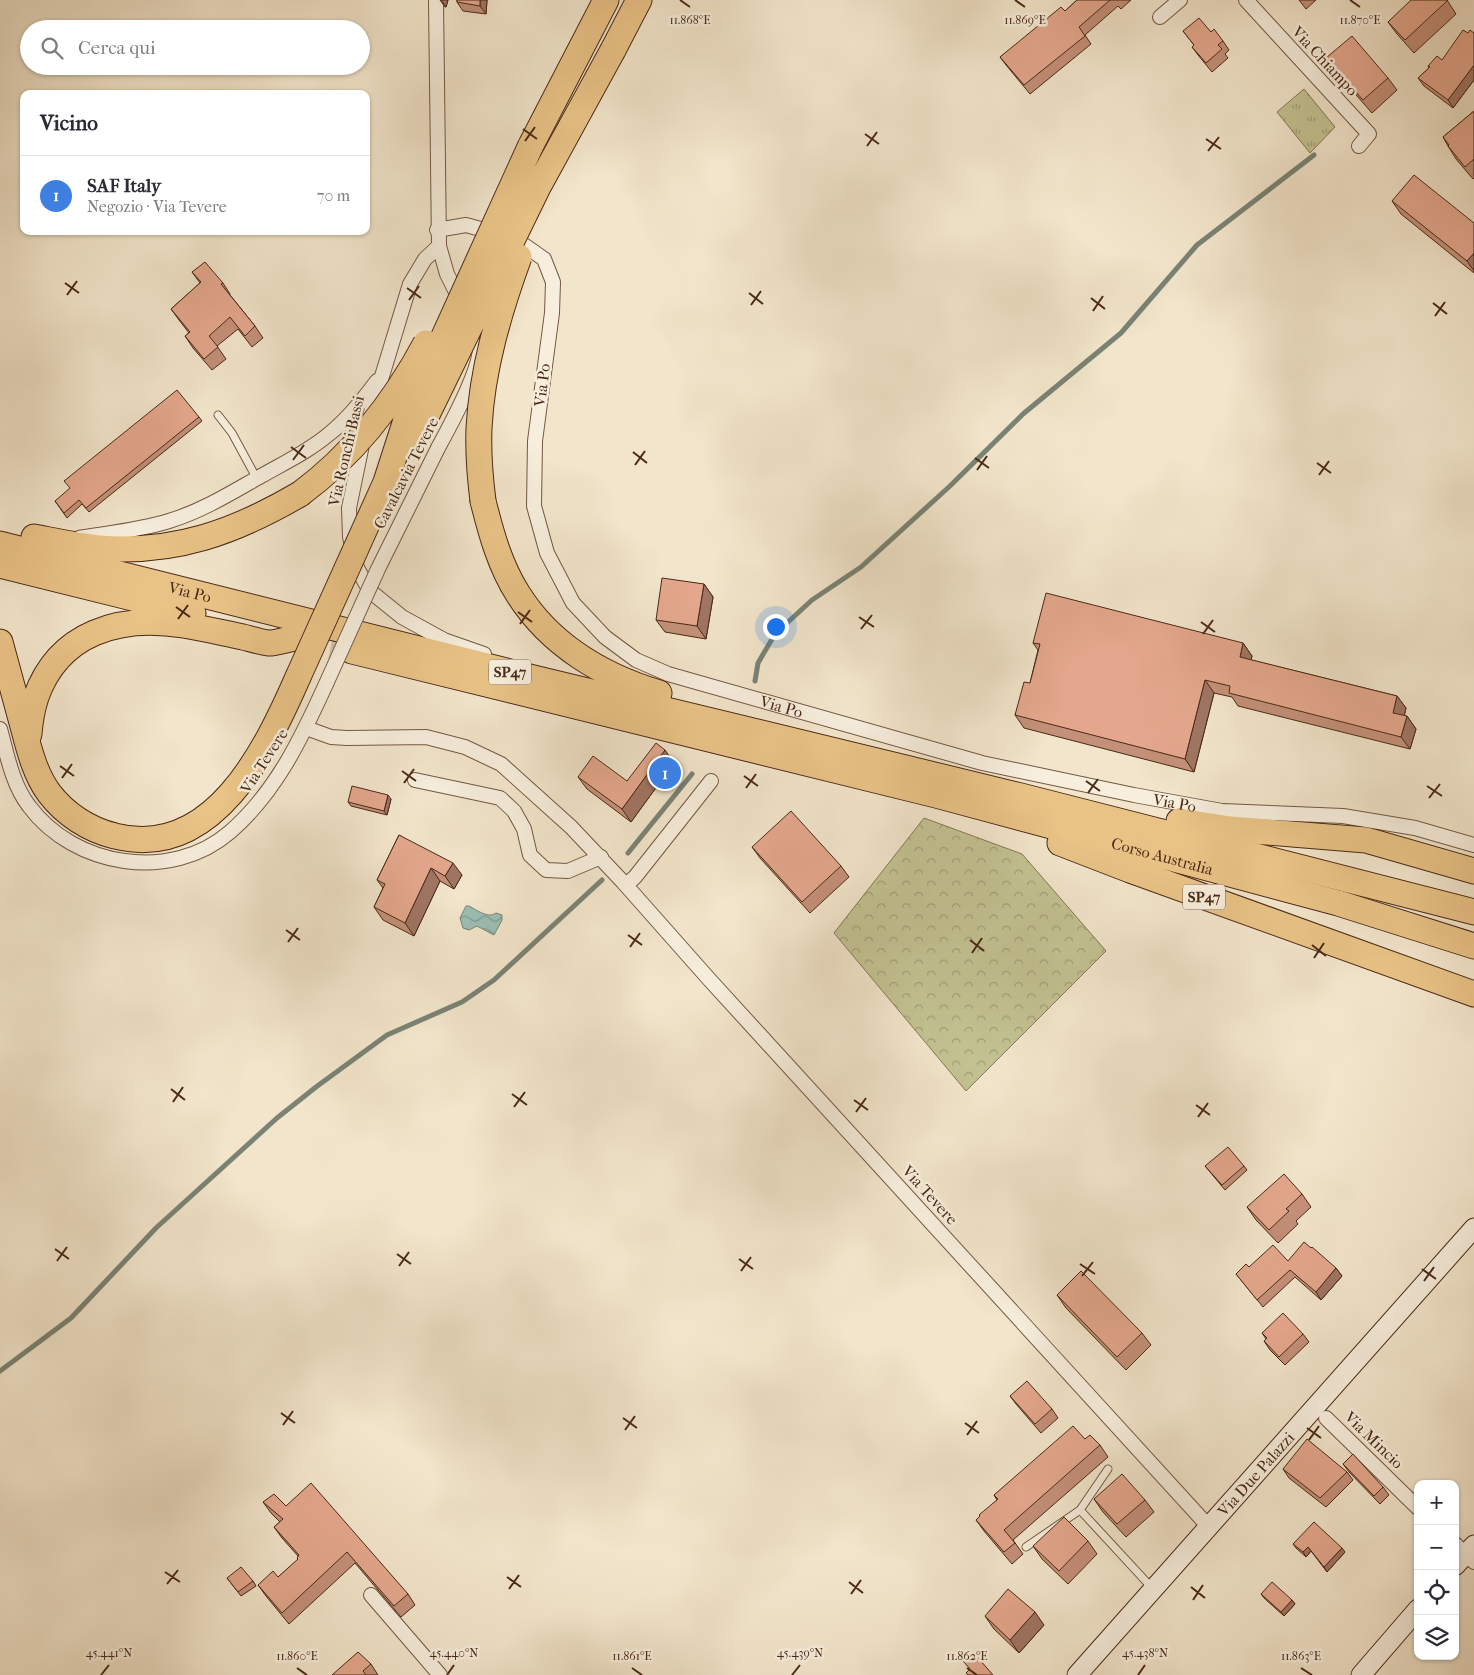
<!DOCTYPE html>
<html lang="it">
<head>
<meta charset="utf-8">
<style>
  body { margin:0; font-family:"IM FELL French Canon",serif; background:#f7f7f7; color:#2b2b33 }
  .controls { position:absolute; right:15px; bottom:15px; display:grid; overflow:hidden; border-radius:10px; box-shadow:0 1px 4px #0004 }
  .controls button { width:45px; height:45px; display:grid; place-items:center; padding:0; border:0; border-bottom:1px solid #e1e1e2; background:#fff; color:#2b2b33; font:25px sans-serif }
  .you { position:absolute; left:775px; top:626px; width:18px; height:18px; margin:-12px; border:4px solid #fff; border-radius:50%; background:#1a73e8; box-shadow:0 0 0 8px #1a73e833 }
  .badge { display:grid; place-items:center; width:32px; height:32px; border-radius:50%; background:#d93025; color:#fff; font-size:16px; font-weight:700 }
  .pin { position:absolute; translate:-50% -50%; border:2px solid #fff; box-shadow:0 1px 5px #0006 }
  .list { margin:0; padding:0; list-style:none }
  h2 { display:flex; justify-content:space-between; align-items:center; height:65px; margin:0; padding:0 20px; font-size:21px }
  h2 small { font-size:16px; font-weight:400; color:#7c7c81 }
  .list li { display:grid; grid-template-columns:32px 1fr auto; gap:15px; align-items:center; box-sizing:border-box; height:80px; padding:0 20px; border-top:1px solid #e1e1e2 }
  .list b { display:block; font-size:19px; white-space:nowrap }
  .list p { margin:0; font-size:16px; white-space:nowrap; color:#7c7c81 }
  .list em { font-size:16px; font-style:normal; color:#7c7c81 }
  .icon { flex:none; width:28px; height:28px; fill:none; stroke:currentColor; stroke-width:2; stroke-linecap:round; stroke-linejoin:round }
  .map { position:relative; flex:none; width:1474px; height:1675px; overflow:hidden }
  .search { position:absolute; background:#fff; box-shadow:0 1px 4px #0004; left:20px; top:20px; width:350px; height:55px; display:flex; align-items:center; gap:12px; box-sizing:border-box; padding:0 18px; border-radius:28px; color:#7c7c81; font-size:19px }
  .panel { position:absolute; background:#fff; box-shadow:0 1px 4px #0004; left:20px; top:90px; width:350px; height:145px; border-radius:10px }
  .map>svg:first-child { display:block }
  .grass { fill:url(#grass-tufts); stroke:#867654 }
  .forest { fill:url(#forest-crowns); stroke:#867654 }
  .water { fill:url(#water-waves); stroke:#7a8374 }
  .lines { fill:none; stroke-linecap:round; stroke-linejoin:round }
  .stream { stroke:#7a8374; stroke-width:5 }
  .highway-tunnel { stroke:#d0bfa7; stroke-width:25; stroke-dasharray:25 12; stroke-linecap:butt }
  .lane-casing { stroke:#735842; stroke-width:9 }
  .street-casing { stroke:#735842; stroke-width:16 }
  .secondary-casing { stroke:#492915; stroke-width:21 }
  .highway-casing { stroke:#492915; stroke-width:27 }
  .lane { stroke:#f7eedd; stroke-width:7 }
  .street { stroke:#f7eedd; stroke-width:14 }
  .secondary { stroke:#f7eedd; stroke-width:19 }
  .highway { stroke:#e9c286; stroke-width:25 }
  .street-bridge-casing { stroke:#735842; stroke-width:16; stroke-linecap:butt }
  .highway-bridge-casing { stroke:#492915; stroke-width:27; stroke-linecap:butt }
  .street-bridge { stroke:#f7eedd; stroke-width:14 }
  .highway-bridge { stroke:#e9c286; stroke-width:25 }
  .wall { fill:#c49079; stroke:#492915 }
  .shaded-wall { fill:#a07563; stroke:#492915 }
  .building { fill:#e4a78d; stroke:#492915 }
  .ticks { fill:none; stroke:#492915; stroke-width:2 }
  .labels { text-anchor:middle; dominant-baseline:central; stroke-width:5; stroke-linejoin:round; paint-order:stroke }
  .shield { fill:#f7eedd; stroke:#7d6451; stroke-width:1 }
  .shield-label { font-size:15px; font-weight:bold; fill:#492915 }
  .street-label { font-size:16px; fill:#492915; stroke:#f7eedd }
  .ticks-label { font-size:12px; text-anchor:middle; fill:#492915; stroke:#f7eedd; stroke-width:5; stroke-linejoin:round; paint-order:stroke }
</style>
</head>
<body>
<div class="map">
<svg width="1474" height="1675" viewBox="0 0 1474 1675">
  <defs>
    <pattern id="grass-tufts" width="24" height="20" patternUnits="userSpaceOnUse" patternTransform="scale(1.25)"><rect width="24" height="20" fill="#c3c292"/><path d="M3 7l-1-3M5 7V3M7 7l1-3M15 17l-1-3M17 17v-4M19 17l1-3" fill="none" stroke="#a09e76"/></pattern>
    <pattern id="forest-crowns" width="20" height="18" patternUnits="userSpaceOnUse" patternTransform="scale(1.25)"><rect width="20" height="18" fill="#c3c292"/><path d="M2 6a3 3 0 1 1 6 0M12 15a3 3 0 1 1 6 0" fill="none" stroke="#a09e76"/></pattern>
    <pattern id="water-waves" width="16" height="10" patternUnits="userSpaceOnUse" patternTransform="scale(1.25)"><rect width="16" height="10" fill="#9bbfb4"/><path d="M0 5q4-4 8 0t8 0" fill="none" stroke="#809b91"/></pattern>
  </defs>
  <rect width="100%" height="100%" fill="#f2e5cb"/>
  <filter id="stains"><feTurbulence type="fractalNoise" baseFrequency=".004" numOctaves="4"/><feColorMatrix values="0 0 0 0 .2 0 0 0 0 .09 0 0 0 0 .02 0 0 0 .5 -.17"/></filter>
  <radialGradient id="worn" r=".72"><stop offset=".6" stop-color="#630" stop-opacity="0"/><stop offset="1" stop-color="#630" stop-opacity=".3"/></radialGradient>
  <!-- grass -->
  <path class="grass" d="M1304 89 1335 127 1310 153 1277 112Z"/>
  <!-- forest -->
  <path class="forest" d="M924 818 1022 854 1106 951 966 1091 834 933Z"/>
  <!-- water -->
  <path class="water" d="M466 906H469C477 910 488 919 496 913L502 915V920L494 935 477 926 469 930 463 928 460 918Z"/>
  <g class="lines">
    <!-- stream -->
    <path class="stream" d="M755 681 758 663 775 634 812 600 861 567 950 486 1023 414 1121 333 1197 245 1314 155
      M628 853 692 774
      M0 1371 71 1318 156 1228 277 1118 316 1087 387 1035 462 1002 494 980 602 880"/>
    <!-- highway-tunnel -->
    <path class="highway-tunnel" d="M295 638 352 651"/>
    <defs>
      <path id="lane" d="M218 415 232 433 257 479
        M1108 1469 1080 1510 1153 1589
        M1026 1547 1080 1510"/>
      <g id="street">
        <path d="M436 0 439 246 447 274 461 302"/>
        <path d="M1246 0 1369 134 1359 146"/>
        <path d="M1160 17 1180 0"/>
        <path id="s1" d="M437 230 466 225 514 238 544 259 553 282 552 313 535 441 534 506 547 553 573 603 605 637 636 660 668 674 982 763 1134 795 1222 811 1343 816 1415 828 1474 845"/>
        <path d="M369 419 410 284 425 259 439 246"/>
        <path d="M363 440 349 508 350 537 357 568 370 591 402 617 444 640 484 654"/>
        <path d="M438 448C450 426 480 371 480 347 480 338 474 329 470 322"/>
        <path d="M79 538C109 533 140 530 169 521 202 511 231 493 261 476 284 463 309 451 329 434 348 419 363 400 377 381"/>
        <path d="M306 728 331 737 347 738 426 737 465 747 501 764 571 827 623 882 708 978 1209 1527"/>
        <path d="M0 729C7 754 12 784 29 806 74 867 171 883 230 832 276 792 301 739 326 684"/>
        <path d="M415 780 500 798 514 811 524 829 530 855 546 870 568 871 601 857"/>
        <path d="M626 885 635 877 711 781"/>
        <path d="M1326 1418 1418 1508"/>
        <path d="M1455 1544 1474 1562"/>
        <path d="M371 1595 440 1675"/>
      </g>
      <g id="secondary">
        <path d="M1455 1566 1474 1545"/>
        <path id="s2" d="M1077 1675 1474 1228"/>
        <path d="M1361 1675 1418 1609"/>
      </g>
      <g id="highway">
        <path d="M613 50 639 0"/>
        <path d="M530 147 606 0"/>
        <path d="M483 501C491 533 500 566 518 594 550 645 603 676 659 693"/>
        <path d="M34 537C55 541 77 546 99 548 175 554 235 532 300 494"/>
        <path id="s3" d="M0 544 530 677 1021 796 1474 912"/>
        <path d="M0 565 193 613"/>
        <path d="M0 642C7 667 14 693 21 719 28 744 33 771 49 793 65 814 89 830 115 836 213 861 266 750 298 677"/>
        <path id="s4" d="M352 651 936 795 1338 903 1474 946"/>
        <path d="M29 734C30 722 32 709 36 697 59 632 120 615 183 625 203 628 223 633 243 637 251 639 260 642 269 643 277 643 287 639 295 638"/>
        <path d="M1179 821 1230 829 1366 840 1474 871"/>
        <path d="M1060 843 1130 870 1474 994"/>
      </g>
    </defs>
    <!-- lane casing -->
    <use href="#lane" class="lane-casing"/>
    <!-- street casing -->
    <use href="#street" class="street-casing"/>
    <!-- secondary casing -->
    <use href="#secondary" class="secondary-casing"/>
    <!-- highway casing -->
    <use href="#highway" class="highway-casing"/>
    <!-- lane -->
    <use href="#lane" class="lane"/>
    <!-- street -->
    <use href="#street" class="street"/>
    <!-- secondary -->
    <use href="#secondary" class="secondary"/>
    <!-- highway -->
    <use href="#highway" class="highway"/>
    <defs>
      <path id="street-bridge" d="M326 684 378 569 438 448"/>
      <path id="highway-bridge" d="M409 445 421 427 538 187 613 50
        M300 494C354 454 394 403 426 343
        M483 501C480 477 478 453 479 428 482 369 499 312 519 257
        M298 677 386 482 406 420 530 147"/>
    </defs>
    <!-- street-bridge casing -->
    <use href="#street-bridge" class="street-bridge-casing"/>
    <!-- highway-bridge casing -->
    <use href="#highway-bridge" class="highway-bridge-casing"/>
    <!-- street-bridge -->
    <use href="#street-bridge" class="street-bridge"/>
    <!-- highway-bridge -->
    <use href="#highway-bridge" class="highway-bridge"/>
  </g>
  <!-- wall -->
  <path class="wall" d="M440 0H448L446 7H445Z
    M457 0H487L486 14 463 11 457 2Z
    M1077 0H1131L1121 9 1118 6 1085 35 1091 44 1030 94 1006 65 1000 57 1065 11Z
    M1299 0H1316L1306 9Z
    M1447 0 1456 14 1414 53 1397 34 1388 22Z
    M1183 31 1211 32 1223 41 1229 50 1225 54 1228 58 1212 72 1198 55 1192 47 1194 45Z
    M1468 33H1474V80L1453 108 1424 86 1418 78 1429 68 1428 66 1442 60Z
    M1326 58 1388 78 1397 90 1372 113 1335 71Z
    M1474 111V178L1473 179 1456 159 1448 146 1443 137Z
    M1392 201 1474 223V273L1401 214Z
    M192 272 223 283 230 294V295L255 326 263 338 252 347 238 329 217 346 226 359 212 370 193 348 185 336 189 333 179 320 171 309 200 283Z
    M199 417 202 421 89 512 82 504 67 518 55 501Z
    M704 584 713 597 706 639 665 632 656 620Z
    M1033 643H1243L1252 656 1251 660 1397 696 1406 708 1404 716H1407L1416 729 1410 749 1238 706 1232 697 1214 693 1194 772 1024 728 1015 715 1030 683 1038 650Z
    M674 763 631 822 587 789 578 777 627 781Z
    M391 799 387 815 351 806 348 802Z
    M399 835 462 875 454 889 440 881 414 936 383 920 374 907 383 888 377 880Z
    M752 847 841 866 849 877 810 913 760 858Z
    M1205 1166H1244L1247 1170 1225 1190Z
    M1302 1194 1311 1207 1296 1221 1298 1224 1278 1243 1256 1220 1247 1207Z
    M1288 1261 1336 1268 1342 1276 1321 1300 1295 1277 1263 1307 1236 1274 1249 1267Z
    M1057 1295 1142 1333 1151 1345 1126 1370 1066 1308Z
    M1262 1333 1303 1334 1309 1342 1285 1365 1270 1350 1264 1341 1266 1339Z
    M1010 1396 1052 1409 1058 1418 1041 1433 1016 1404Z
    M1085 1439 1100 1445 1108 1457 1013 1540 1023 1554 1012 1564 984 1531 976 1520 997 1500 994 1495Z
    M1343 1464 1383 1487 1389 1495 1380 1504 1349 1472Z
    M1283 1469 1347 1472 1353 1480 1326 1507 1289 1478Z
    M1094 1499 1145 1500 1154 1512 1126 1537 1103 1512Z
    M263 1502 286 1506 408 1594 415 1605 401 1617 355 1563 289 1624 266 1596 258 1585 278 1577 298 1560V1556L282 1538 274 1527 280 1522 271 1513Z
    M1088 1541 1097 1554 1068 1584 1042 1559 1033 1546Z
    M1293 1544 1345 1552 1327 1572 1311 1551 1306 1557 1296 1548Z
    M227 1578 253 1581 256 1586 241 1596Z
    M1261 1594 1292 1600 1295 1604 1284 1616 1264 1598Z
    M985 1616 1044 1625 1019 1653 994 1629Z
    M371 1664 378 1675H332Z"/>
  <!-- shaded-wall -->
  <path class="shaded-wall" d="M441 0H448L446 7Z
    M480 0H487L486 14 480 6Z
    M1474 65V80L1453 108 1448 100Z
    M1474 253V271L1467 261Z
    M704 584 713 597 706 639 697 626Z
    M1243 643 1252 656 1249 669 1240 657Z
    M1205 680 1214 693 1194 772 1185 759Z
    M1397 696 1406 708 1402 726 1393 713Z
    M1407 716 1416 729 1410 749 1401 737Z
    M665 750 674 763 631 822 622 809Z
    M388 795 391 799 387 815 384 811Z
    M453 863 462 875 454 889 445 876Z
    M431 868 440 881 414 936 405 923Z
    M1336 1268 1342 1276 1321 1300 1316 1292Z
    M1308 1547 1311 1551 1306 1557 1303 1552Z
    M1342 1548 1345 1552 1327 1572 1324 1567Z
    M1292 1600 1295 1604 1284 1616 1281 1612Z
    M1035 1612 1044 1625 1019 1653 1010 1640Z"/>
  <!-- building -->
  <path class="building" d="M457 0H480V6L457 2Z
    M1077 0H1110L1079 27 1085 36 1024 85 1000 57 1061 7 1065 11Z
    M1411 0H1447V1L1405 40 1388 22Z
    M1199 18 1211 32 1214 29 1223 41 1218 45 1222 49 1206 63 1192 47 1194 45 1183 31Z
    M1463 30 1468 33 1470 30 1474 33V65L1448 100 1418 78 1430 67 1428 66 1437 56 1442 60Z
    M1352 36 1388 78 1363 100 1326 58Z
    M1474 111V159L1465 167 1448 146 1449 145 1443 137Z
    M1414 175 1474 223V253L1467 261 1392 201Z
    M205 262 223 283 221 284 255 326 245 336 230 317 209 336 218 347 204 359 185 336 190 332 171 309 201 282 192 272Z
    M177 390 199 417 86 508 79 500 64 513 55 501 70 488 64 481Z
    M662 578 704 584 697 626 656 620Z
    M1046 593 1243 643 1240 657 1397 696 1393 713 1407 716 1401 737 1229 693 1230 686 1205 680 1185 759 1015 715 1024 682 1030 683 1040 644 1033 643Z
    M656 743 665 750 622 809 578 777 593 756 627 781Z
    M352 786 388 795 384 811 348 802Z
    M791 811 841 866 802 902 752 847Z
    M399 835 453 863 445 876 431 868 405 923 374 907 385 884 377 880Z
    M1228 1147 1244 1166 1222 1185 1205 1166Z
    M1284 1174 1302 1194 1286 1209 1289 1211 1269 1230 1247 1207Z
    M1304 1242 1311 1248 1312 1247 1336 1268 1316 1292 1290 1270 1257 1300 1236 1274 1246 1264 1249 1267 1273 1245 1288 1261Z
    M1081 1271 1142 1333 1117 1357 1057 1295Z
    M1283 1313 1303 1334 1279 1357 1264 1341 1267 1338 1262 1333Z
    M1027 1381 1052 1409 1035 1424 1010 1396Z
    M1073 1426 1085 1439 1090 1435 1100 1445 1004 1530 1015 1543 1004 1552 976 1520 980 1516 979 1515 998 1499 994 1495Z
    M1307 1439 1347 1472 1320 1498 1283 1469Z
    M1353 1454 1383 1487 1374 1496 1343 1464Z
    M1122 1474 1145 1500 1117 1524 1094 1499Z
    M311 1483 408 1594 394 1606 347 1552 282 1613 258 1585 273 1571 278 1577 298 1559 297 1558 299 1555 274 1527 283 1519 263 1502 274 1494 286 1506Z
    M1064 1517 1088 1541 1059 1571 1033 1546Z
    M1314 1522 1342 1548 1324 1567 1308 1547 1303 1552 1293 1544Z
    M241 1567 253 1581 238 1592 227 1578Z
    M1272 1582 1292 1600 1281 1612 1261 1594Z
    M1008 1589 1035 1612 1010 1640 985 1616Z
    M358 1652 371 1664 363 1671 366 1675H332Z
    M973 1652 993 1675H968L966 1673 970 1669 963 1661Z"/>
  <!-- ticks -->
  <path class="ticks" d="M680 0 690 7M1015 0 1025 7M1350 0 1360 7M523 129 537 139M865 134 879 144M1206 139 1221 149M525 141 535 127M867 146 877 132M1208 151 1219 137M65 283 79 293M407 288 421 298M749 293 763 304M67 295 77 281M1091 298 1105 309M409 300 419 286M1433 303 1447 314M751 305 761 291M1093 311 1103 296M1435 316 1445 302M291 447 306 458M633 452 647 463M975 458 989 468M293 460 304 445M1317 463 1331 473M635 465 645 451M977 470 987 456M1319 475 1329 461M176 607 190 617M518 612 532 622M859 617 874 627M178 619 188 605M1201 622 1215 632M520 624 530 610M861 629 872 615M1203 634 1213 620M60 766 74 776M402 771 416 781M744 776 758 786M62 778 72 764M1086 781 1100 791M404 783 414 769M1427 786 1442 796M746 788 756 774M1088 793 1098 779M1429 798 1440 784M286 930 300 940M628 935 642 945M970 940 984 951M288 942 298 928M1312 945 1326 956M630 947 640 933M972 953 982 938M1314 958 1324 943M171 1089 185 1100M512 1094 527 1105M854 1100 868 1110M173 1102 183 1087M1196 1105 1210 1115M514 1107 525 1092M856 1112 866 1098M1198 1117 1208 1103M55 1249 69 1259M397 1254 411 1264M739 1259 753 1269M57 1261 67 1247M1080 1264 1095 1274M399 1266 409 1252M1422 1269 1436 1279M741 1271 751 1257M1082 1276 1093 1262M1424 1281 1434 1267M281 1413 295 1423M623 1418 637 1428M965 1423 979 1433M283 1425 293 1411M1307 1428 1321 1438M625 1430 635 1416M967 1435 977 1421M1309 1440 1319 1426M165 1572 180 1582M507 1577 521 1587M849 1582 863 1593M167 1584 178 1570M1191 1587 1205 1598M509 1589 519 1575M851 1594 861 1580M1193 1600 1203 1585M297 1668 307 1675M632 1668 642 1675M967 1668 977 1675M1301 1668 1312 1675M101 1675 109 1665M447 1675 454 1665M792 1675 800 1665M1138 1675 1145 1665"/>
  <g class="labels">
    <!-- shield labels -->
    <g class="shield">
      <rect x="489" y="659.5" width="42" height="25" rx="4"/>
      <rect x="1183" y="884.5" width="42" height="25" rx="4"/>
    </g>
    <g class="shield-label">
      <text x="510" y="672">SP47</text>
      <text x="1204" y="897">SP47</text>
    </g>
    <!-- street labels -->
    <g class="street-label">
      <text transform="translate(1325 61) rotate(47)">Via Chiampo</text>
      <text transform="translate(542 385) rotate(-83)">Via Po</text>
      <text transform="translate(346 451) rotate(-77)">Via Ronchi Bassi</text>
      <text transform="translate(406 473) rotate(-63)">Cavalcavia Tevere</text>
      <text stroke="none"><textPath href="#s3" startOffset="196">Via Po</textPath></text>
      <text stroke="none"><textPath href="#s1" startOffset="709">Via Po</textPath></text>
      <text transform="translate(264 761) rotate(-57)">Via Tevere</text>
      <text stroke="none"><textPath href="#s1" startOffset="1114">Via Po</textPath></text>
      <text stroke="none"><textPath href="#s4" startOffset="836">Corso Australia</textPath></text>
      <text transform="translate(930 1195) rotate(48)">Via Tevere</text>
      <text transform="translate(1374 1440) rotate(44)">Via Mincio</text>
      <text stroke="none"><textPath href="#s2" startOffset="269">Via Due Palazzi</textPath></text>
    </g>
  </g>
  <g class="ticks-label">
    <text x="690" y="24">11.868°E</text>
    <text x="1360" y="24">11.870°E</text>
    <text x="1025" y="24">11.869°E</text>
    <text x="109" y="1657">45.441°N</text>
    <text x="454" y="1657">45.440°N</text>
    <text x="800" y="1657">45.439°N</text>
    <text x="1145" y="1657">45.438°N</text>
    <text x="297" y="1660">11.860°E</text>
    <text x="632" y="1660">11.861°E</text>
    <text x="967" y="1660">11.862°E</text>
    <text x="1301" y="1660">11.863°E</text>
  </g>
  <rect width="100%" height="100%" filter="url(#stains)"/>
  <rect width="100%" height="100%" fill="url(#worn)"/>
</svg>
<div class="controls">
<button>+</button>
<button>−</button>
<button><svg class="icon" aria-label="locate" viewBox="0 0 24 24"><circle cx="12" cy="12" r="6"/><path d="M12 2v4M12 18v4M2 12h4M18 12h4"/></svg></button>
<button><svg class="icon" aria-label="layers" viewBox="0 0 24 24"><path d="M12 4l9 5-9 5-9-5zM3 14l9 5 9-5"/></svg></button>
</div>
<div class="you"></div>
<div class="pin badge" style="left:665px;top:773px;background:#3f7fe0">1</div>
<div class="search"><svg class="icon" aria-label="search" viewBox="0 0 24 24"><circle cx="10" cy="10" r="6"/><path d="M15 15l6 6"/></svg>Cerca qui</div>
<section class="panel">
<h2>Vicino<small></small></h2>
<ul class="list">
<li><span class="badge" style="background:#3f7fe0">1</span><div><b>SAF Italy</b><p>Negozio · Via Tevere</p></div><em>70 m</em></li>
</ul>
</section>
</div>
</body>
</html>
